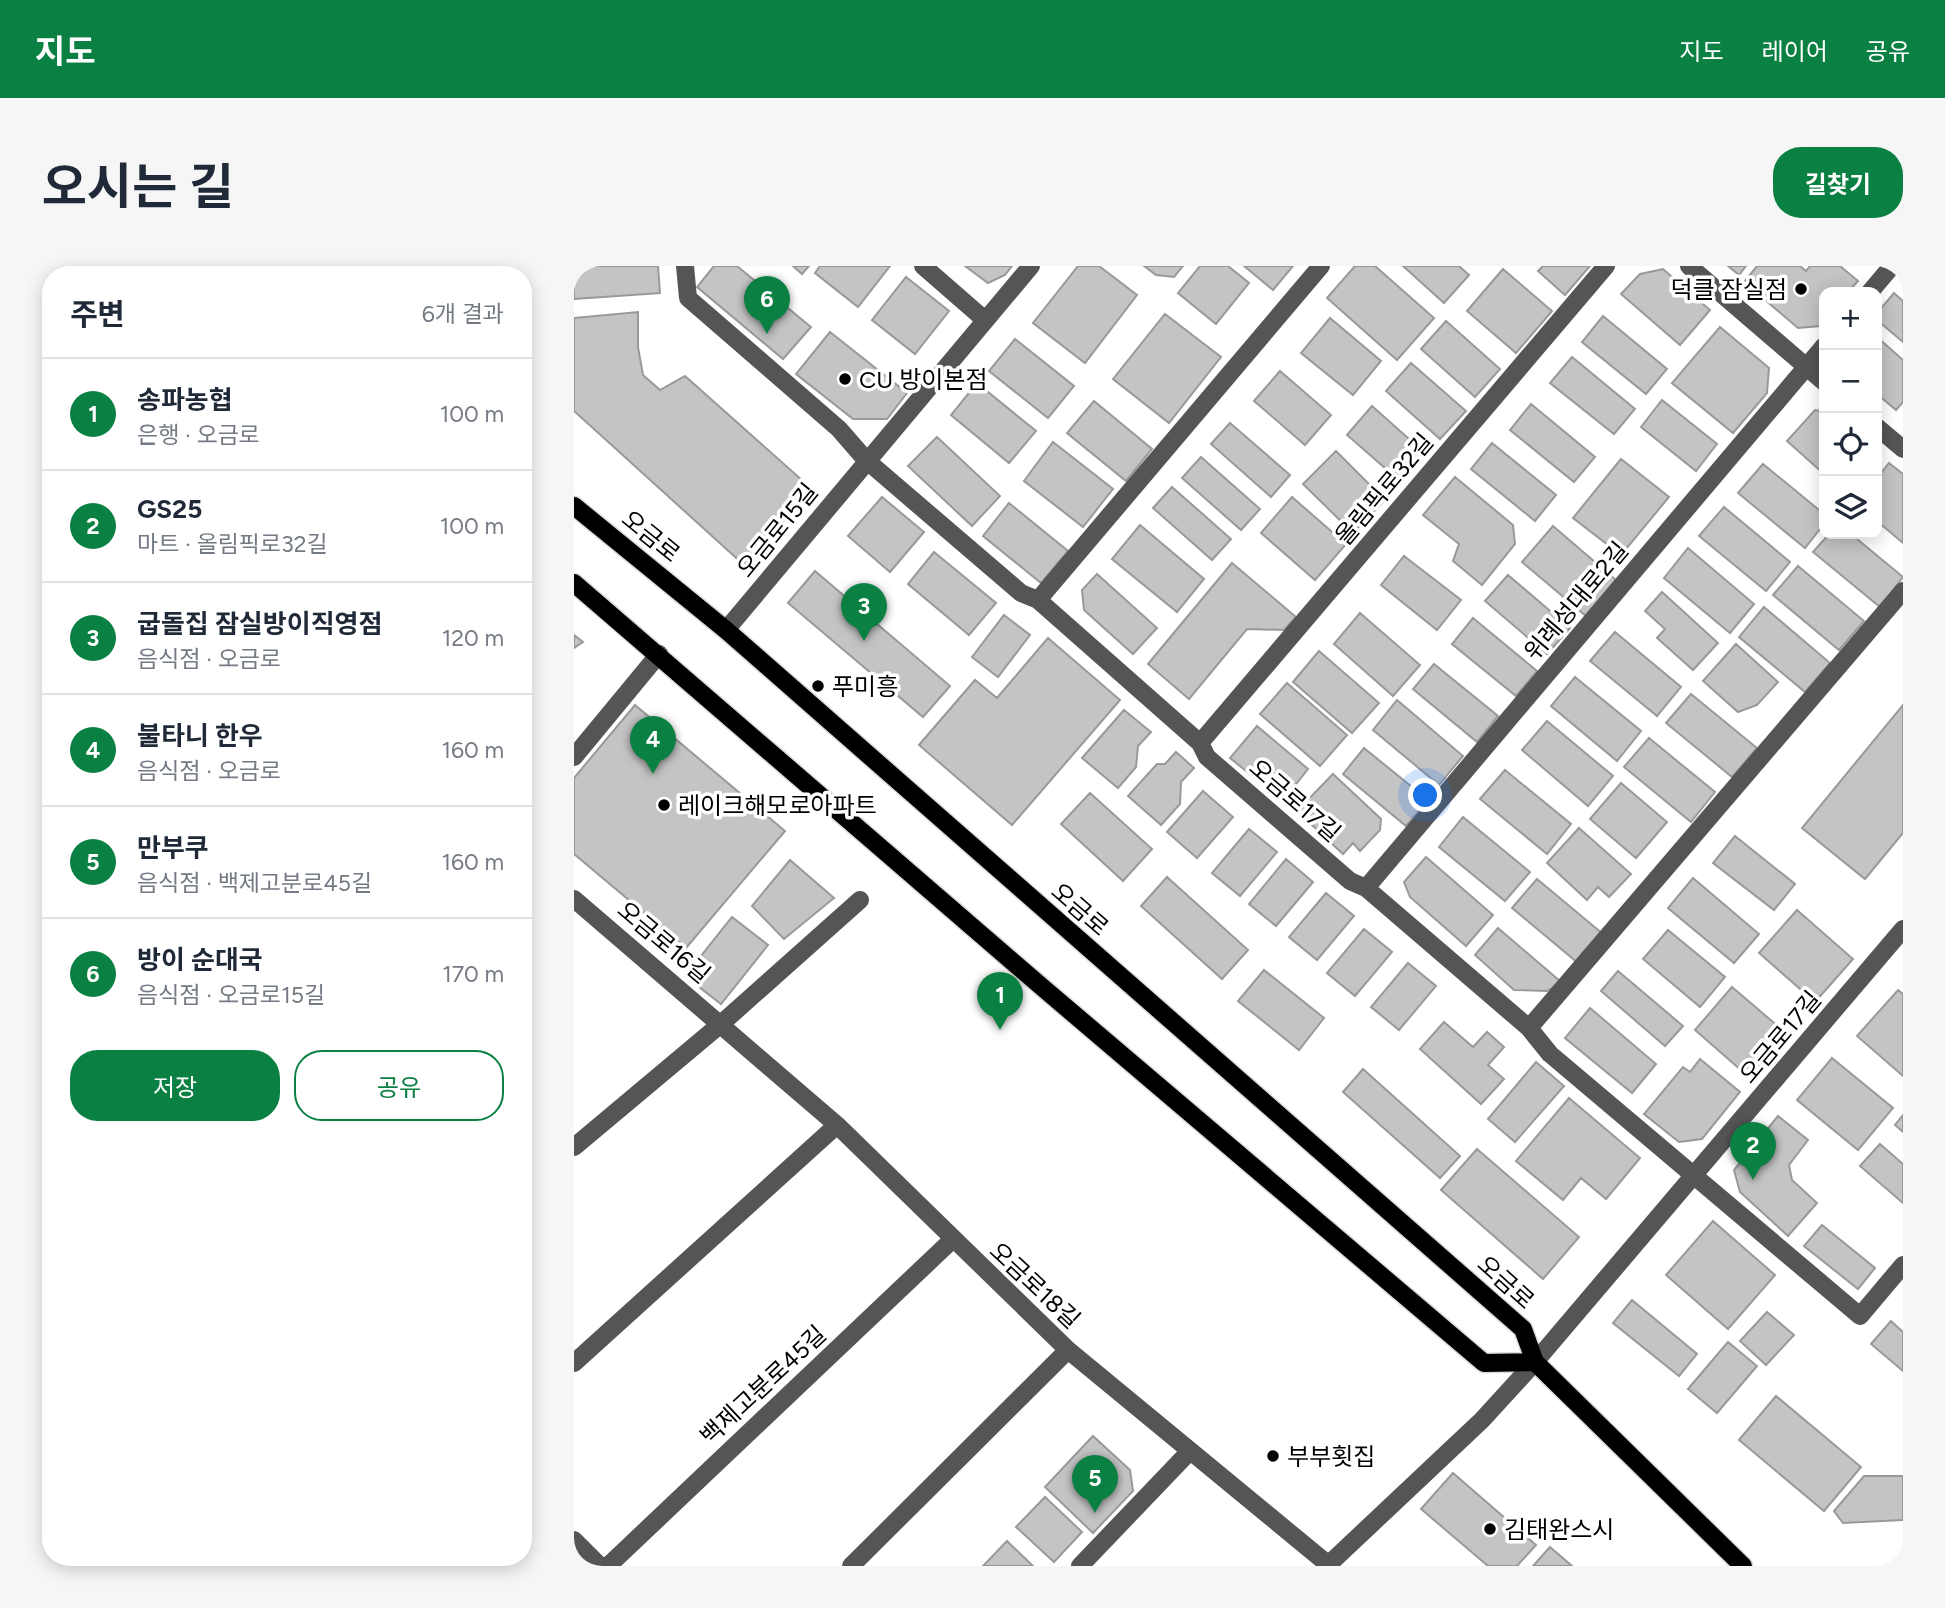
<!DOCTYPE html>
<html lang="ko">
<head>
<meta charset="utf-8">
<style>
  body { margin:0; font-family:Figtree,"Noto Sans KR",sans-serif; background:#f6f6f7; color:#1f2937 }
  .controls { position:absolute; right:21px; top:21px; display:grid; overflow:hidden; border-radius:14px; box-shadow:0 4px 18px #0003 }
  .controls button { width:63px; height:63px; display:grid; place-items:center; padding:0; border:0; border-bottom:2px solid #e0e1e3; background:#fff; color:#1f2937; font:35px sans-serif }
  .you { position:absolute; left:852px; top:530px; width:24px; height:24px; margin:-18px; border:5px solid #fff; border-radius:50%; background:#1a73e8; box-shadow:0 0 0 10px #1a73e833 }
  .badge { display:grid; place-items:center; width:46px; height:46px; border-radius:50%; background:#0b8043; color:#fff; font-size:23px; font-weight:700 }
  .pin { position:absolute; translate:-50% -58px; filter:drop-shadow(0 2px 4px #0008) }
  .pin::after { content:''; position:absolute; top:37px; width:24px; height:21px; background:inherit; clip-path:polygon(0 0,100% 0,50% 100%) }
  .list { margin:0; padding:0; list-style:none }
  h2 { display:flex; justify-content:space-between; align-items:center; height:91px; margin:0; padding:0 28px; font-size:30px }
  h2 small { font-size:23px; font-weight:400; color:#747a83 }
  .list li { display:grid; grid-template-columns:46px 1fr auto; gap:21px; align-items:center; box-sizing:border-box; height:112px; padding:0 28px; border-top:2px solid #e0e1e3 }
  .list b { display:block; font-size:26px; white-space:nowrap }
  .list p { margin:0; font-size:23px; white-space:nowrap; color:#747a83 }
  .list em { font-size:23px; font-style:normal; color:#747a83 }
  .actions { display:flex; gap:14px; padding:21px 28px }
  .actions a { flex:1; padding:16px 0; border:2px solid #0b8043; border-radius:28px; text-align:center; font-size:24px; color:#0b8043 }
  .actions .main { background:#0b8043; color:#fff }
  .icon { flex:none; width:38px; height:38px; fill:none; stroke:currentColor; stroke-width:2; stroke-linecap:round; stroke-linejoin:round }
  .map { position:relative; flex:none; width:1329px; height:1300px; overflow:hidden; border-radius:28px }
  header { display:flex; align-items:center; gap:42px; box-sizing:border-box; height:98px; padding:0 35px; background:#0b8043; color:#fff }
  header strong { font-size:33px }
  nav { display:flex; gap:38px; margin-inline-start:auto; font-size:24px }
  .intro { display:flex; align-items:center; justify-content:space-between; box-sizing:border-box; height:168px; padding:0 42px }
  h1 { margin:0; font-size:49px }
  .button { padding:18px 32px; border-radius:28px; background:#0b8043; color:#fff; font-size:24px; font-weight:700 }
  main { display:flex; gap:42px; padding:0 42px }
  aside { flex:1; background:#fff; border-radius:28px; box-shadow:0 4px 18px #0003 }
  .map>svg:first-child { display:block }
  .building { fill:#c4c4c4; stroke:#999; stroke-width:2 }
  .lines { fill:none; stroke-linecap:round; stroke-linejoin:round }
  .major-casing { stroke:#dbdbdb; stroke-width:21 }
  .minor { stroke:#555; stroke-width:18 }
  .major { stroke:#000; stroke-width:18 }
  .poi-dot { fill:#000; stroke:#fff; stroke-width:2.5 }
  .labels { text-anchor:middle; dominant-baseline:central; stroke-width:7; stroke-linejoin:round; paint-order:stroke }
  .poi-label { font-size:24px; fill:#000; stroke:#fff; text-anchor:start }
  .street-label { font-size:24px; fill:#000; stroke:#fff }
</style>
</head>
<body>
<header>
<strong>지도</strong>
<nav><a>지도</a><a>레이어</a><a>공유</a></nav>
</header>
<div class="intro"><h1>오시는 길</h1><a class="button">길찾기</a></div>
<main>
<aside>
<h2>주변<small>6개 결과</small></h2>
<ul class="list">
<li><span class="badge">1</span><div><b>송파농협</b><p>은행 · 오금로</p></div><em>100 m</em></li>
<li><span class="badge">2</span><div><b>GS25</b><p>마트 · 올림픽로32길</p></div><em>100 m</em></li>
<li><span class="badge">3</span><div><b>굽돌집 잠실방이직영점</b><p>음식점 · 오금로</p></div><em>120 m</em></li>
<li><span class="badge">4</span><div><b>불타니 한우</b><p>음식점 · 오금로</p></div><em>160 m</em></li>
<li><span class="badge">5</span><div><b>만부쿠</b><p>음식점 · 백제고분로45길</p></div><em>160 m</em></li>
<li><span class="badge">6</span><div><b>방이 순대국</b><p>음식점 · 오금로15길</p></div><em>170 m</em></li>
</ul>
<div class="actions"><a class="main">저장</a><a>공유</a></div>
</aside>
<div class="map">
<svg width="1329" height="1300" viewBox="0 0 1329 1300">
  <rect width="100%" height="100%" fill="#fff"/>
  <!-- building -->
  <path class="building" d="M0 0H84L86 27 0 33Z
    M140 0H163L237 61 209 93 123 21Z
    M219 0H235L228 8Z
    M246 0H316L284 41 241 7Z
    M391 0H438L431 9 414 17Z
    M504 0H525L563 29 511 97 459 57Z
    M570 0H609L600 11 582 9Z
    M626 0H654L675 17 642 58 604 27Z
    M670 0H719L699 24Z
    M781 0H801L860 52 823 94 753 32Z
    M829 0H885L895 9 870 37Z
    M969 0H1016L991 29 964 5Z
    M1154 0H1172L1165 9Z
    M1183 0H1226L1232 5 1236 0H1266L1284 15 1274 26H1250V55L1247 60 1224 62 1170 16Z
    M929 3 978 45 942 87 893 45Z
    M1089 3 1136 44 1106 79 1047 28 1066 8Z
    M332 11 375 45 341 88 298 54Z
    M1320 27 1329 35V76L1303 54V47Z
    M64 46V81L69 109 86 124 111 110 238 223 170 299 0 145V52Z
    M591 48 647 91 595 157 539 113Z
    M1029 50 1093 103 1072 128 1008 76Z
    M756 52 807 95 779 129 727 87Z
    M872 55 926 103 901 131 847 83Z
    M1146 61 1195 102 1193 127 1159 167 1098 117Z
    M256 66 333 127 313 153H279L222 108Z
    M1303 71 1329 94V136L1322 144 1303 128Z
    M441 73 500 120 474 152 415 105Z
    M998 91 1061 143 1040 168 976 117Z
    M837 97 892 145 866 173 812 125Z
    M706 105 757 149 731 179 680 135Z
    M403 117 462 165 435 197 377 149Z
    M1088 134 1143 178 1122 205 1067 161Z
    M520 135 578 183 552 215 493 167Z
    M957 138 1021 191 1000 216 936 164Z
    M798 140 852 188 827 216 773 169Z
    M1241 144 1250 146V208L1213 175Z
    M656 157 716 209 697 231 637 178Z
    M363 171 426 230 398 260 334 200Z
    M479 176 539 223 509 261 450 215Z
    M918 177 982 229 961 255 897 203Z
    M762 185 811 234 779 267 729 218Z
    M627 191 686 243 667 264 608 212Z
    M1047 193 1095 231 1047 289 999 252Z
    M1315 197 1329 208V277L1303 255V212Z
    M1189 198 1250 248V258L1231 282 1164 227Z
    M881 211 939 259 941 278 908 319 879 295 885 278 849 249Z
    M598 221 657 273 638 294 579 242Z
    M308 231 350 266 316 306 274 270Z
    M718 231 772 278 741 314 687 267Z
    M435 237 494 285 467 317 409 270Z
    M1150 241 1216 296 1192 325 1125 270Z
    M566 259 630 313 603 346 538 293Z
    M979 260 1042 314 1012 350 948 296Z
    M1255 268H1277L1329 311 1306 341 1239 286Z
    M1114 282 1180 338 1156 367 1090 312Z
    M360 286 422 337 395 369 334 318Z
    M830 290 887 334 863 364 807 319Z
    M658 297 722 351 710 364 673 363 615 433 574 398Z
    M1224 300 1290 355 1265 384 1199 329Z
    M241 305 376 420 349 451 214 337Z
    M523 308 583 362 559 388 510 344 508 324Z
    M934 309 996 362 973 388 911 335Z
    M1088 326 1144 377 1119 404 1083 372 1091 363 1071 345Z
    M1190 341 1256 397 1231 426 1165 371Z
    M786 347 846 399 819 430 760 378Z
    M430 349 456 369 424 411 398 391Z
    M899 352 963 405 942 430 878 378Z
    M1041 366 1107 421 1083 450 1016 395Z
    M0 369 9 376 0 382Z
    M474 372 546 434 438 559 345 479 401 414 423 432Z
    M1162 378 1204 416 1183 439 1164 446 1129 415Z
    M745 385 805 437 778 467 719 416Z
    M860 398 924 450 903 476 839 423Z
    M1001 411 1067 465 1043 495 977 440Z
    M713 417 773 469 746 500 686 448Z
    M1117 428 1183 482 1158 511 1092 457Z
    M823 434 889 490 865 519 799 464Z
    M61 439 211 565 112 682 0 588V512Z
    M1329 439V567L1291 613 1228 562Z
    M550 444 577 466 564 480 562 501 544 522 508 492Z
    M973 455 1039 510 1014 540 948 484Z
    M683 460 734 503 719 522 694 502 683 514 656 492Z
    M1075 472 1141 526 1117 556 1050 501Z
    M790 482 854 534 832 560 769 508Z
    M602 486 620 502 607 516 606 538 587 559 554 530 583 498H591Z
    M931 504 997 558 973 588 906 533Z
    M759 508 807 553 806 564 786 585 779 577 769 588 723 545Z
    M1047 517 1093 556 1062 592 1016 553Z
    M629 525 659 551 623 592 593 566Z
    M516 527 578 583 549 615 487 558Z
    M889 551 956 606 931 635 865 581Z
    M1005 562 1057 608 1035 631 1024 621 1013 634 973 597Z
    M675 563 703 586 666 630 638 607Z
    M1161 570 1221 618 1200 644 1139 597Z
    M852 591 919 649 892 680 836 631 830 616Z
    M712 593 739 616 702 660 675 638Z
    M216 594 260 632 210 673 178 640Z
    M593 611 674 684 648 713 567 640Z
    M1119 612 1185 668 1160 697 1094 642Z
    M963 613 1029 668 1004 697 938 642Z
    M752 627 780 650 743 694 715 671Z
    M1223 644 1279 693 1241 736 1185 687Z
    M158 651 194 679 147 738 111 710Z
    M924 662 987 716 973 725 940 724 901 689Z
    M790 663 818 686 781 730 753 707Z
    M1094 664 1151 711 1126 741 1069 693Z
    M834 697 862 720 825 764 797 741Z
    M690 704 750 752 725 784 664 735Z
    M1044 705 1109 760 1091 780 1027 725Z
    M1158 721 1213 768 1176 812 1121 764Z
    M1324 724 1329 728V810L1283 770Z
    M1016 742 1082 798 1058 827 991 772Z
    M870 756 899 781 913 766 930 781 914 799 930 813 907 838 846 783Z
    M1258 792 1319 842 1284 884 1223 834Z
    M1126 793 1166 826 1128 873 1105 876 1070 848 1109 801 1116 806Z
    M962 796 990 820 941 876 914 853Z
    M789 803 886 890 866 912 769 826Z
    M995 832 1066 892 1032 933 1007 912 989 934 942 895Z
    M1329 849V866L1321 859Z
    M1204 850 1234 874 1215 899 1218 914 1243 937 1214 970 1166 926 1160 904Z
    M1306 878 1329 898V937L1286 900Z
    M903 883 1005 971 969 1013 867 924Z
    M1139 955 1201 1009 1154 1063 1092 1009Z
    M1248 959 1301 1002 1284 1023 1230 980Z
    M1058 1034 1123 1088 1105 1110 1039 1057Z
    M1193 1046 1220 1069 1192 1099 1166 1075Z
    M1317 1055 1329 1066V1105L1297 1078Z
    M1154 1076 1183 1100 1143 1147 1114 1123Z
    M1202 1130 1287 1201 1250 1245 1165 1174Z
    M519 1170 556 1204 559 1225 519 1267 471 1221Z
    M879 1207 962 1279 943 1300H914L847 1243Z
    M1290 1210H1329V1254L1269 1257 1260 1245Z
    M471 1231 508 1266 480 1296 442 1261Z
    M433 1275 459 1300H409Z
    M976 1281 998 1300H959Z"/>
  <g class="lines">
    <defs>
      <path id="major" d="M0 240 152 364 949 1063 961 1096 1169 1300
        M0 317 468 721 910 1097 961 1096"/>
    </defs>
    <!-- major casing -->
    <use href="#major" class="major-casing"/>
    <!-- minor -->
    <path class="minor" d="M111 0 114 32 265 163 292 194 447 327 464 334 626 477 633 491 776 615 792 622 955 762 976 788 1286 1050 1329 999
      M349 0 411 54
      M1115 0 1250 116
      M1296 26 1318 0
      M1303 161 1329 183
      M464 334 747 0
      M152 364 457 0
      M626 477 1032 0
      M0 491 85 388
      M792 622 1250 80
      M0 633 263 859 494 1084 756 1300
      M955 762 1329 325
      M0 881 148 757 286 634
      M0 1097 263 859
      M0 1274 26 1300
      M34 1300 378 974
      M277 1300 494 1084
      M506 1300 616 1185
      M753 1300 908 1154 961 1096 1329 663"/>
    <!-- major -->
    <use href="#major" class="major"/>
  </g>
  <!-- markers -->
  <g class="poi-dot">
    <circle cx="1227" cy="23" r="7"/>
    <circle cx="271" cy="113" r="7"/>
    <circle cx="244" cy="420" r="7"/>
    <circle cx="90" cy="539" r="7"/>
    <circle cx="699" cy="1190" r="7"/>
    <circle cx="916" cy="1263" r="7"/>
  </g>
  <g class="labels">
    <!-- poi labels -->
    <g class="poi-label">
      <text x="1213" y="23" text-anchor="end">덕클 잠실점</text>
      <text x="285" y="113">CU 방이본점</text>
      <text x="258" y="420">푸미흥</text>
      <text x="104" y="539">레이크해모로아파트</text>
      <text x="713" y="1190">부부횟집</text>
      <text x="930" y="1263">김태완스시</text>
    </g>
    <!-- street labels -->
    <g class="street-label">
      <text transform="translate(810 223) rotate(-50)">올림픽로32길</text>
      <text transform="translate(203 264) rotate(-51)">오금로15길</text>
      <text transform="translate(77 270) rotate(39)">오금로</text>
      <text transform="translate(1002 335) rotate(-50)">위례성대로2길</text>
      <text transform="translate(721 534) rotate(41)">오금로17길</text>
      <text transform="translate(506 643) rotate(41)">오금로</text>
      <text transform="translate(90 676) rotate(40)">오금로16길</text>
      <text transform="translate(1206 771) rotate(-50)">오금로17길</text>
      <text transform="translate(932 1016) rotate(42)">오금로</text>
      <text transform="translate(461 1019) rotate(43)">오금로18길</text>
      <text transform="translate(189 1119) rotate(-43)">백제고분로45길</text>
    </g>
  </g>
</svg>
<div class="controls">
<button>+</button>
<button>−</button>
<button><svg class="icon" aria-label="locate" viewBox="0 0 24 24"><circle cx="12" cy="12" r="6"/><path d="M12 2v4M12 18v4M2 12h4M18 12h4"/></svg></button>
<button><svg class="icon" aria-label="layers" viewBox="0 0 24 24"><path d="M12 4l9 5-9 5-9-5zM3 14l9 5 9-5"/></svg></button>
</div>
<div class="you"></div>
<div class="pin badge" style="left:426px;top:764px">1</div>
<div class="pin badge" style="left:1179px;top:914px">2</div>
<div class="pin badge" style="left:290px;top:375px">3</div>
<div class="pin badge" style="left:79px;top:508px">4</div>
<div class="pin badge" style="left:521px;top:1247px">5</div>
<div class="pin badge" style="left:193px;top:68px">6</div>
</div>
</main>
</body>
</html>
